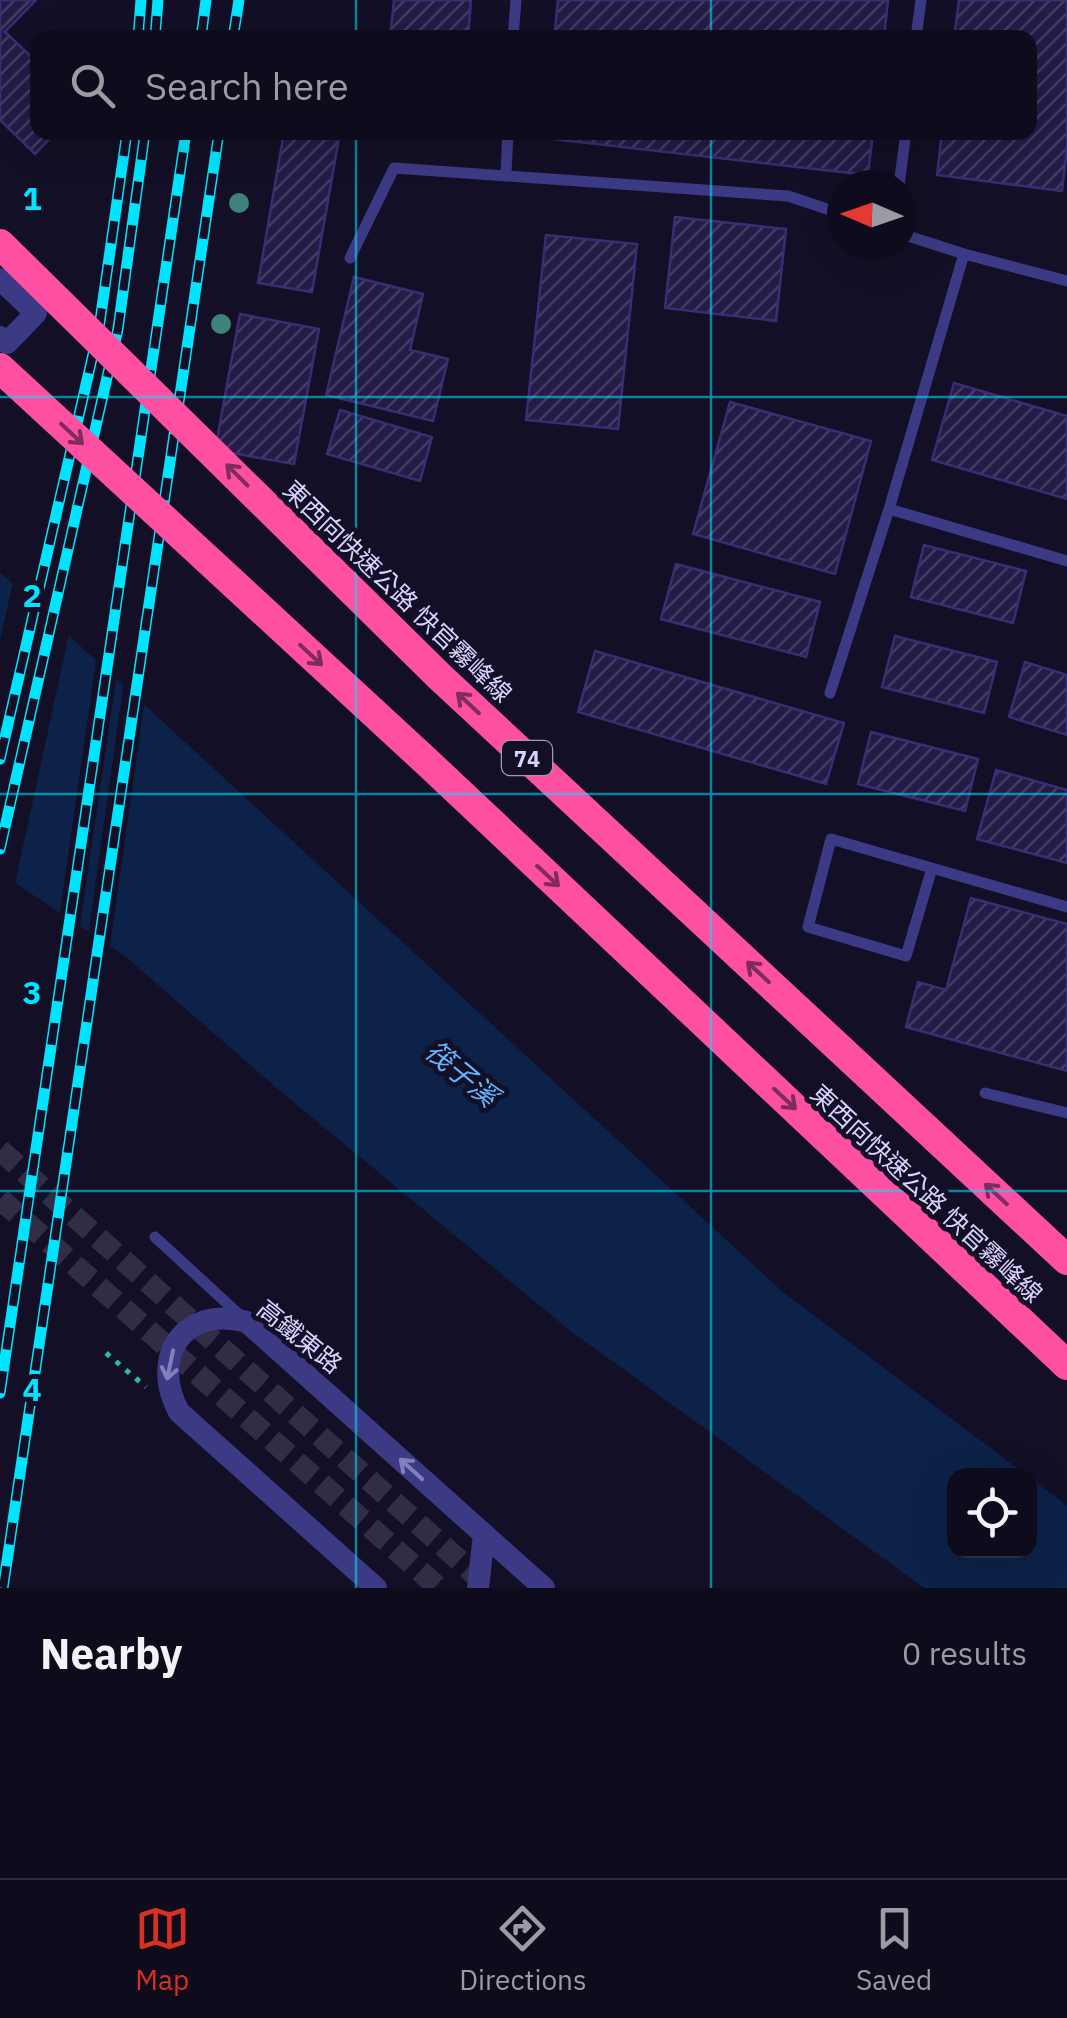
<!DOCTYPE html>
<html lang="en">
<head>
<meta charset="utf-8">
<style>
  body { margin:0; font-family:"IBM Plex Sans","Noto Sans TC",sans-serif; background:#1c1929; color:#f1f3f6 }
  .controls { position:absolute; right:30px; bottom:30px; display:grid; overflow:hidden; border-radius:20px; box-shadow:0 10px 40px #0002 }
  .controls button { width:90px; height:90px; display:grid; place-items:center; padding:0; border:0; border-bottom:2px solid #2e2b3b; background:#0e0b1c; color:#f1f3f6; font:50px sans-serif }
  .compass { position:absolute; left:827px; top:170px; width:90px; height:90px; border-radius:50%; background:#0e0b1c; box-shadow:0 10px 40px #0002; rotate:272deg }
  .list { margin:0; padding:0; list-style:none }
  h2 { display:flex; justify-content:space-between; align-items:center; height:130px; margin:0; padding:0 40px; font-size:42px }
  h2 small { font-size:32px; font-weight:400; color:#9b9ba3 }
  .icon { flex:none; width:55px; height:55px; fill:none; stroke:currentColor; stroke-width:2; stroke-linecap:round; stroke-linejoin:round }
  .map { position:relative; flex:none; width:1067px; height:1588px; overflow:hidden }
  .search { position:absolute; background:#0e0b1c; box-shadow:0 10px 40px #0002; left:30px; right:30px; top:30px; height:110px; display:flex; align-items:center; gap:25px; box-sizing:border-box; padding:0 35px; border-radius:20px; color:#9b9ba3; font-size:38px }
  .sheet { height:290px; background:#0e0b1c }
  nav { display:flex; justify-content:space-around; align-items:center; box-sizing:border-box; height:140px; border-top:2px solid #2e2b3b; background:#0e0b1c; font-size:28px; color:#9b9ba3 }
  nav a { display:grid; justify-items:center; gap:5px }
  nav .on { color:#d93025 }
  .map>svg:first-child { display:block }
  .water { fill:#0c2248 }
  .pier { fill:#130f26 }
  .building { fill:url(#building-hatch); stroke:#3b2d73; stroke-width:2.5 }
  .lines { fill:none; stroke-linecap:round; stroke-linejoin:round }
  .street-tunnel { stroke:#312d47; stroke-width:22; stroke-dasharray:22 11; stroke-linecap:butt }
  .path { stroke:#2fb8b0; stroke-width:5; stroke-dasharray:5 8; stroke-linecap:butt }
  .lane { stroke:#3d3a85; stroke-width:11 }
  .street { stroke:#3d3a85; stroke-width:22 }
  .rail-casing { stroke:#00e5ff; stroke-width:11 }
  .rail { stroke:#130f26; stroke-width:8; stroke-dasharray:22; stroke-linecap:butt }
  .highway-bridge { stroke:#ff4fa3; stroke-width:30 }
  .tree { fill:#3d827b }
  .oneway { stroke:#7d2c5e }
  .oneway2 { stroke:#837fbc }
  .grid { fill:none; stroke:#00e5ff; stroke-width:2.5; stroke-opacity:0.55 }
  .labels { text-anchor:middle; dominant-baseline:central; stroke-width:10; stroke-linejoin:round; paint-order:stroke }
  .shield { fill:#130f26; stroke:#9e99be; stroke-width:2.5 }
  .shield-label { font-size:22px; font-weight:bold; fill:#d9d4ff }
  .street-label { font-size:25px; fill:#d9d4ff; stroke:#130f26 }
  .water-label { font-size:28px; font-style:italic; fill:#62b6ff; stroke:#130f26 }
  .grid-label { font-size:32px; text-anchor:middle; font-weight:bold; fill:#00e5ff; stroke:#130f26; stroke-width:10; stroke-linejoin:round; paint-order:stroke }
</style>
</head>
<body>
<div class="map">
<svg width="1067" height="1588" viewBox="0 0 1067 1588">
  <defs>
    <pattern id="building-hatch" width="6" height="6" patternUnits="userSpaceOnUse" patternTransform="scale(2.5)"><rect width="6" height="6" fill="#241b47"/><path d="M-1 1l2-2M0 6l6-6M5 7l2-2" fill="none" stroke="#433b63"/></pattern>
  </defs>
  <rect width="100%" height="100%" fill="#130f26"/>
  <!-- water -->
  <path class="water" d="M0 572 783 1292 1026 1475 954 1476V1550H1030V1478L1067 1506V1588H924L568 1329 286 1096 126 957 0 873Z"/>
  <!-- pier -->
  <path class="pier" d="M14 578 70 629 14 888 0 879V640Z
    M97 655 117 673 79 932 59 918Z
    M124 680 145 699 109 952 88 937Z"/>
  <!-- building -->
  <path class="building" d="M0 0H36L5 32 38 63V132H56L35 154 0 120Z
    M394 0H471L468 38H390Z
    M558 0H888L884 38H554Z
    M959 0H1067V148L1062 191 937 175 942 132H1030V38H954Z
    M284 132H340L312 292 258 283Z
    M543 132H873L868 175 543 138Z
    M675 217 786 229 776 321 665 308Z
    M546 235 637 244 618 429 526 420Z
    M354 277 423 294 410 350 448 359 433 421 326 395Z
    M240 314 319 329 294 464 215 450Z
    M954 383 1067 416V499L932 460Z
    M730 402 871 441 835 574 693 534Z
    M340 410 432 437 420 481 327 454Z
    M924 545 1026 571 1013 623 911 597Z
    M676 564 820 602 806 657 661 619Z
    M895 636 997 662 984 713 882 687Z
    M595 651 844 723 826 784 578 712Z
    M1025 662 1067 675V735L1009 717Z
    M871 732 978 759 965 811 858 784Z
    M996 770 1067 790V863L977 839Z
    M971 898 1067 924V1071L906 1027 918 982 946 990Z"/>
  <g class="lines">
    <!-- street-tunnel -->
    <path class="street-tunnel" d="M0 1150 490 1588
      M0 1199 439 1588"/>
    <!-- path -->
    <path class="path" d="M106 1353 146 1387"/>
    <!-- lane -->
    <path class="lane" d="M513 38 516 0
      M916 38 921 0
      M506 173 508 132
      M899 185 906 132
      M964 254 1067 281
      M350 258 394 168 788 196 842 214
      M889 509 964 254 902 234
      M830 693 889 509 1067 561
      M932 868 906 956 808 927 831 839 1067 907
      M985 1093 1067 1113
      M155 1237 244 1319"/>
    <!-- street -->
    <path class="street" d="M0 279 36 313 7 343 0 337
      M376 1588 179 1412C149 1357 184 1304 247 1322L544 1588
      M478 1588 484 1534"/>
    <defs>
      <path id="rail" d="M138 38 141 0
        M155 38 158 0
        M201 38 206 0
        M233 38 239 0
        M0 759 99 328 127 132
        M0 849 118 329 145 132
        M0 1393 186 132
        M3 1588 219 132"/>
    </defs>
    <!-- rail casing -->
    <use href="#rail" class="rail-casing"/>
    <!-- rail -->
    <use href="#rail" class="rail"/>
    <!-- highway-bridge -->
    <path class="highway-bridge" d="M0 244 440 677 1067 1260
      M0 368 427 762 1067 1365"/>
  </g>
  <!-- trees -->
  <g class="tree">
    <circle cx="239" cy="203" r="10"/>
    <circle cx="221" cy="324" r="10"/>
  </g>
  <!-- one-way arrows -->
  <defs><path id="oneway-shaft" d="M-6 0H5M1.5-3L5.5 0L1.5 3" fill="none" stroke-width="1.6" stroke-linecap="round" stroke-linejoin="round" transform="scale(2.5)"/></defs>
  <g class="oneway">
    <use href="#oneway-shaft" transform="translate(72 434) rotate(43)"/>
    <use href="#oneway-shaft" transform="translate(237 475) rotate(-135)"/>
    <use href="#oneway-shaft" transform="translate(311 655) rotate(43)"/>
    <use href="#oneway-shaft" transform="translate(468 703) rotate(-137)"/>
    <use href="#oneway-shaft" transform="translate(548 876) rotate(43)"/>
    <use href="#oneway-shaft" transform="translate(758 972) rotate(-137)"/>
    <use href="#oneway-shaft" transform="translate(785 1099) rotate(43)"/>
    <use href="#oneway-shaft" transform="translate(996 1194) rotate(-137)"/>
  </g>
  <g class="oneway2">
    <use href="#oneway-shaft" transform="translate(170 1365) rotate(102)"/>
    <use href="#oneway-shaft" transform="translate(411 1469) rotate(-138)"/>
  </g>
  <!-- grid -->
  <path class="grid" d="M356 0V38M711 0V38M356 132V1588M711 132V1588M0 397H1067M0 794H1067M0 1191H1067"/>
  <g class="labels">
    <!-- shield labels -->
    <rect class="shield" x="502" y="741" width="50" height="34" rx="8"/>
    <g class="shield-label">
      <text x="527" y="758">74</text>
    </g>
    <!-- street labels -->
    <g class="street-label">
      <text transform="translate(398 591) rotate(44)">東西向快速公路 快官霧峰線</text>
      <text transform="translate(927 1193) rotate(43)">東西向快速公路 快官霧峰線</text>
      <text transform="translate(300 1336) rotate(39)">高鐵東路</text>
    </g>
    <!-- water labels -->
    <g class="water-label">
      <text transform="translate(462 1073) rotate(40)">筏子溪</text>
    </g>
  </g>
  <g class="grid-label">
    <text x="32" y="210">1</text>
    <text x="32" y="607">2</text>
    <text x="32" y="1004">3</text>
    <text x="32" y="1401">4</text>
  </g>
</svg>
<div class="controls">
<button><svg class="icon" aria-label="locate" viewBox="0 0 24 24"><circle cx="12" cy="12" r="6"/><path d="M12 2v4M12 18v4M2 12h4M18 12h4"/></svg></button>
</div>
<svg class="compass" viewBox="-18 -18 36 36"><path d="M0-13l5 13h-10z" fill="#e53935"/><path d="M0 13l5-13h-10z" fill="#9b9ba3"/></svg>
<div class="search"><svg class="icon" aria-label="search" viewBox="0 0 24 24"><circle cx="10" cy="10" r="6"/><path d="M15 15l6 6"/></svg>Search here</div>
</div>
<section class="sheet">
<h2>Nearby<small>0 results</small></h2>
<ul class="list">
</ul>
</section>
<nav>
<a class="on"><svg class="icon" aria-label="map" viewBox="0 0 24 24"><path d="M3 6l6-2 6 2 6-2v14l-6 2-6-2-6 2zM9 4v14M15 6v14"/></svg>Map</a>
<a><svg class="icon" aria-label="directions" viewBox="0 0 24 24"><path d="M12 3l9 9-9 9-9-9zM9 14v-3h6M13 9l2 2-2 2"/></svg>Directions</a>
<a><svg class="icon" aria-label="saved" viewBox="0 0 24 24"><path d="M7 4h10v16l-5-4-5 4z"/></svg>Saved</a>
</nav>
</body>
</html>
